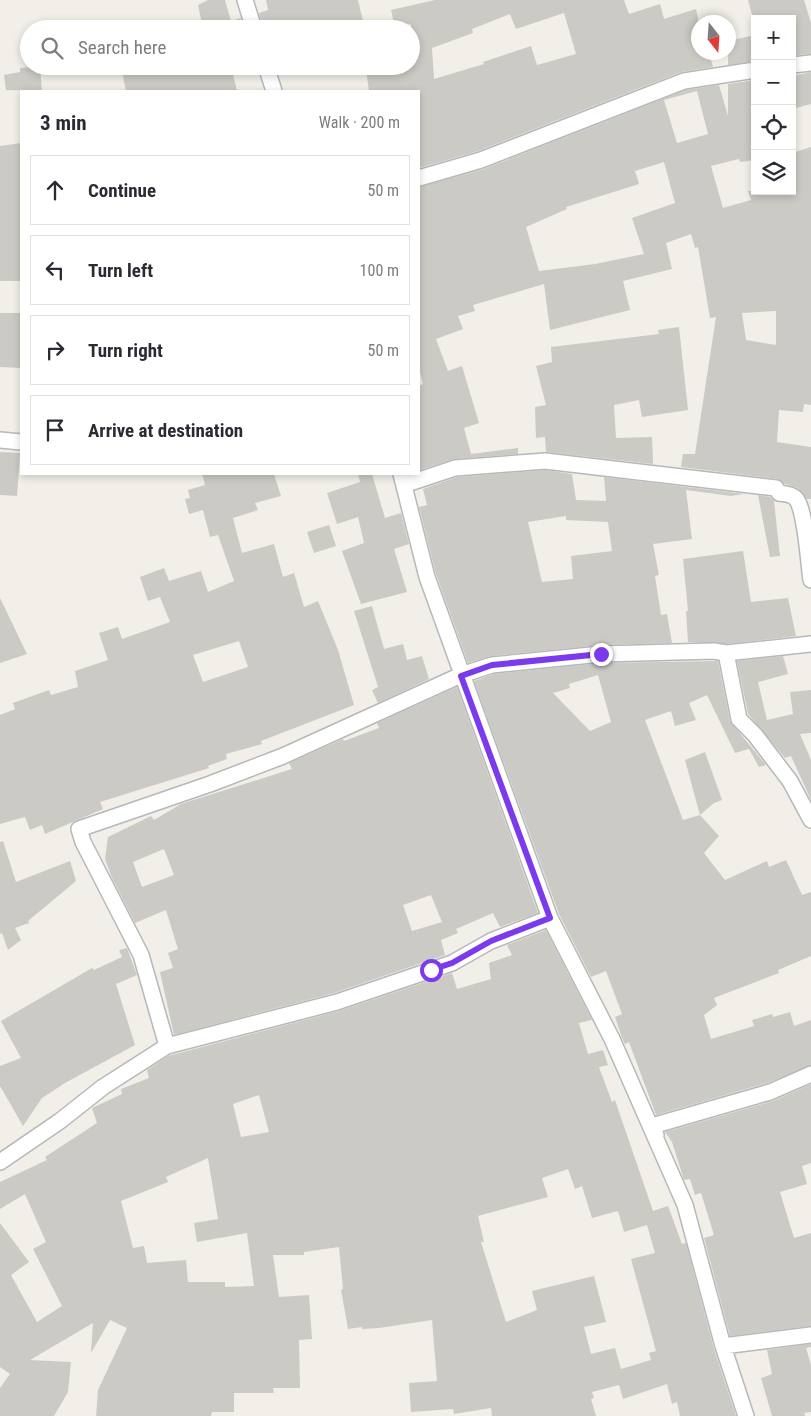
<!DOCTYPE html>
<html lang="en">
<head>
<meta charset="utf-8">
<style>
  body { margin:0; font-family:"Roboto Condensed",sans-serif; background:#f2f2f3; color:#2b2b33 }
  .controls { position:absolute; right:15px; top:15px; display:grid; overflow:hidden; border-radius:0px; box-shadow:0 2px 8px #0003 }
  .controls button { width:45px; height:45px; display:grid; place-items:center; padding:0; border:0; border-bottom:1px solid #e1e1e2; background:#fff; color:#2b2b33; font:25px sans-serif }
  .compass { position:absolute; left:691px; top:15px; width:45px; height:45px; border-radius:50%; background:#fff; box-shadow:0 2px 8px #0003; rotate:163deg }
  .stop { position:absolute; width:15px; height:15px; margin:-11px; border:4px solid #7c3aed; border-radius:50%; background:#fff }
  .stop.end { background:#7c3aed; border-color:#fff; box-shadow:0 1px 5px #0008 }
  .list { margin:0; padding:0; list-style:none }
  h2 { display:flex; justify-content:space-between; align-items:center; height:65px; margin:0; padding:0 20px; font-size:21px }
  h2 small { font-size:16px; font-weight:400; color:#7c7c81 }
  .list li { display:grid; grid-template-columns:32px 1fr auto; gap:15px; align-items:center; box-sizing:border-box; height:70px; margin:0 10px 10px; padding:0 10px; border:1px solid #e1e1e2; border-radius:0px }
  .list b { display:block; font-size:19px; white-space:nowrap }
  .list em { font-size:16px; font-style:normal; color:#7c7c81 }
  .icon { flex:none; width:28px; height:28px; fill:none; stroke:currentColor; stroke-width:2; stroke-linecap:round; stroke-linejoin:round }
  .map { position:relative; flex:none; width:811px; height:1416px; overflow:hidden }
  .search { position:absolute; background:#fff; box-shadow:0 2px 8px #0003; left:20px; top:20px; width:400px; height:55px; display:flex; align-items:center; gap:12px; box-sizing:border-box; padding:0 18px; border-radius:28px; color:#7c7c81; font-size:19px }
  .panel { position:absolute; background:#fff; box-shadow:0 2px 8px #0003; left:20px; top:90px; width:400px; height:385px; border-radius:0px }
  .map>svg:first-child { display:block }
  .building { fill:#cccac5; fill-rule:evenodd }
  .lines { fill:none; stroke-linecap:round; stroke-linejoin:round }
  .street-casing { stroke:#b5b8bc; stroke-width:18 }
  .street { stroke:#fff; stroke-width:15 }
  .route { stroke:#7c3aed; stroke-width:6 }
</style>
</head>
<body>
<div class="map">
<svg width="811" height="1416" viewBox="0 0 811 1416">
  <rect width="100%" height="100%" fill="#f1efe8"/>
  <!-- building -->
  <path class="building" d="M208 0H225L231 21 241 18 244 29H203L198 5Z
    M266 0H358L365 29H263L259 13 268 10Z
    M435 0H624L629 14 660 4 664 19 696 9 698 18V52H709L713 67 681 72 478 151 419 168V91H369L366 69 412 66 411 24 395 27 391 10ZM564 13 576 54 537 65 531 46 483 62 484 64 434 79 432 48 473 33 472 29 510 14 516 29Z
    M748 0H804L811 23V54L796 55 792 44V19H753Z
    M755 35V61L728 65V41Z
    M40 66 42 91 6 90 4 75 20 72V68Z
    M121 66H231L237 91H126Z
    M811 72V104L792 109V76Z
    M755 80V160L740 162 739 159 711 166 723 208 751 200 748 191H792V153L811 147V405L804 404 803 412 779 410 777 442 811 447V499H807L798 488 785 484 778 479 681 467 683 454H695L716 317 710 318 698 247 695 248 691 234 666 243 672 269 623 281 630 310 550 330 544 284 473 305 475 311 458 316 463 329 436 339 448 371 462 366 479 423 464 428 471 454 518 448V454L454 459 419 470V386L423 384 419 368V187L484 169 686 90 719 85 728 116V84ZM697 91 708 134 677 143 664 100ZM664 162 675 203 632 218 644 254 595 264 539 271 526 227 567 209 566 207 639 184 635 171ZM776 311V345L746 340 742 313Z
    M21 143V281H0V146Z
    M0 313H21V368L0 367Z
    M679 327 688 410 642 417 639 400 614 405 616 438 652 437 653 464 546 452 545 437 536 438 535 407 546 405 536 366 552 362 551 347 659 334 658 330Z
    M0 452 20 453 17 496 0 495Z
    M545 470 572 474 576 500 606 501 604 477 744 494 731 496 686 490 692 539 653 544 659 575 655 576 661 615 667 614 672 643 600 645 491 656 468 663 436 574 419 507 427 505 423 489 457 477ZM566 516V520L608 522 612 551 571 556 573 579 542 582 528 522Z
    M202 474H274L281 496 255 503 258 510 233 518 242 553 274 544 283 577 294 573 304 607 318 601 338 650 354 705 261 741 262 744 226 754 227 759 208 766 209 768 100 802 103 809 45 834 42 825 30 830 25 817 0 824V715L15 709 13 703 49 690 51 695 78 687 75 671 108 660 99 633 118 627 122 639 170 622 160 597 148 601 140 577 164 568 169 581 201 571 208 592 234 581 218 535 210 537 203 510 189 514 185 499 190 498 188 490 205 485ZM239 641 248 667 203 682 193 655Z
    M358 474H372L385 518 401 513 409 544 394 549 407 592 361 604 342 551 364 543 358 517 337 524 327 493 360 482Z
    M758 495 770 497 774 501 780 556 770 557Z
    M329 525 336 546 314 553 307 532Z
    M743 551 751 602 788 598 796 636 726 644 688 642 686 611H688L683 559Z
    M0 598 27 654 0 663Z
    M372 606 384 649 403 644 407 660 422 656 429 679 378 703 372 690 378 687 354 611Z
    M783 656 788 674 758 682 767 720 793 714 790 692 811 690V733L800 734 811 760V800L791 756 785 758 748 714 737 661Z
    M718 661 730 721 766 765 759 767 749 749 735 753 707 695 689 703 696 720 675 726 671 711 645 720 683 820 700 815 685 760 705 752 722 800 714 803 700 815 719 836 704 853 725 880 767 861 769 867 786 860 802 895 811 892V956L778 970 779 973 714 998 717 1005 704 1015 711 1039 754 1026 752 1020 772 1014 773 1017 790 1012 794 1026 811 1020V1065L767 1083 656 1115 629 1042 625 1044 622 1038 615 1017 622 1014 606 971 591 977 559 914 474 681 494 674 602 663ZM598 675 611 722 590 731 553 693 570 688 569 684Z
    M457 687 538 913 500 927 493 913 456 929 458 933 441 940 445 955 334 993 174 1035 160 972 173 968 168 953 178 949 166 910 135 923 112 878 105 859 108 837 151 816 154 820 181 804 292 769 289 763 343 739 344 741 379 728 377 723ZM164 849 174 875 142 887 133 862ZM431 895 442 922 412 931 403 905Z
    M3 841 16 882 70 861 76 881 28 921 29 923 15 928 21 940 8 950 2 933 0 934V842Z
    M546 930 592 1020 579 1023 588 1054 603 1050 608 1065 599 1067 612 1102 615 1100 653 1211 668 1206 682 1244 686 1243 714 1349 736 1416H680L677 1402 672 1404 667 1384 623 1399 619 1385 592 1392 594 1398 591 1399 596 1416H492L491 1408 454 1414 453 1409 411 1412 409 1383 437 1381 432 1320 379 1328 362 1329V1327L348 1329 341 1290 343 1289 339 1247 304 1252V1255H273L279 1297 309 1295 312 1339 299 1340 300 1388H273L274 1393H234V1412H212L211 1416H96L98 1390 127 1328 110 1320 91 1353 93 1323 30 1360 71 1362 68 1392 54 1416H0V1388L10 1374 0 1367V1223L29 1262 11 1275 37 1322 62 1306 33 1249 46 1242 25 1194 0 1209V1182L47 1160 45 1157 97 1123 92 1108 122 1094 121 1089 149 1078 147 1070 168 1056 339 1011 452 973 457 989 491 979 489 963 512 955 507 945ZM259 1095 269 1132 241 1137 233 1104ZM208 1158 218 1219 194 1223 197 1242 247 1233 254 1286 225 1287V1282H188L186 1260 147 1263 144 1246 133 1248 121 1201 168 1182 166 1177ZM568 1169 575 1189 582 1186 592 1218 618 1211 624 1232 647 1225 655 1253 631 1259 656 1351 649 1353 651 1360 621 1369 615 1348 591 1354 584 1327 606 1322 594 1276 532 1291 537 1310 506 1322 481 1242H484L478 1216 548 1197 542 1178Z
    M127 948 137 975 116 984 135 1045 65 1083 42 1098 23 1126 0 1086V1066L21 1058 1 1021 92 968 94 970 122 957 119 950Z
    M811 1084V1163L802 1166 807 1184 780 1192 794 1238 811 1233V1326L730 1336 704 1238 714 1235 701 1193 695 1195 690 1179 684 1180 672 1142 665 1132 773 1101Z
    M811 1344V1347L806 1348 811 1365V1412L804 1413 805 1416H772L761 1378 772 1374 767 1350Z"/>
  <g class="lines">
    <defs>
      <path id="street" d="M245 0 254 29
        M792 65 811 63
        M266 66 274 91
        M419 178 481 160 684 81 755 70
        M0 440 21 442
        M401 474 427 577 550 918 612 1039 685 1205 723 1346 746 1416
        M404 485 455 468 545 461 776 488 779 493C785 494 793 494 797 500 806 515 808 560 811 580
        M726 653 739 719 755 735 790 781 811 820
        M167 1046 337 1002 452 963 491 941 550 918
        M656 1135 652 1126 770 1092 811 1074
        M0 1162 60 1121 103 1087 167 1046 141 955 83 842 79 829 210 784 283 756 461 675 492 665 601 654 714 651 726 653 811 644
        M723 1346 811 1335"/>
    </defs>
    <!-- street casing -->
    <use href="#street" class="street-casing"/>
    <!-- street -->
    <use href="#street" class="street"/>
  </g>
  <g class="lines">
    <!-- route -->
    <path class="route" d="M431 970 452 963 491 941 550 918 461 676 492 665 601 654"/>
  </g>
</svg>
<div class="controls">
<button>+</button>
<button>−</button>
<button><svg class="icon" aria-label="locate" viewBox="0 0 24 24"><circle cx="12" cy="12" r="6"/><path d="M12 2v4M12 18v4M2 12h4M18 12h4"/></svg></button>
<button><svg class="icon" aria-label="layers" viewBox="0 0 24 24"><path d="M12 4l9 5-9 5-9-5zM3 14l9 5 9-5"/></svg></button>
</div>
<svg class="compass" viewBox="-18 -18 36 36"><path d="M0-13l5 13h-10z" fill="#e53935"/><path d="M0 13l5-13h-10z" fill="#7c7c81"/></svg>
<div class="stop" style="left:431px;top:970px"></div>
<div class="stop end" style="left:601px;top:654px"></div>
<div class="search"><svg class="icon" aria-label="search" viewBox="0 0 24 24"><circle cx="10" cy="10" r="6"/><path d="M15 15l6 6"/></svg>Search here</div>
<section class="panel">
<h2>3 min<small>Walk · 200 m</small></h2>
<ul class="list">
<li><svg class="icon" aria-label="ahead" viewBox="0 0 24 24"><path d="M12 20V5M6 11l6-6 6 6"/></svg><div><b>Continue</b></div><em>50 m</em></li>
<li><svg class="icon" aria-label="left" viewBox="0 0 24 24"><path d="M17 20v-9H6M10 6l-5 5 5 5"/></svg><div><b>Turn left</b></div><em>100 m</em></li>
<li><svg class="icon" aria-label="right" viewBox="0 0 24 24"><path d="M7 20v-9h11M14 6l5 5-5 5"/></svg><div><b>Turn right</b></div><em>50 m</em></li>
<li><svg class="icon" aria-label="arrive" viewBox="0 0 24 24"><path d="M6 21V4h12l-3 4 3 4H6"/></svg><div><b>Arrive at destination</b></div></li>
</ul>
</section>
</div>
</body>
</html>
